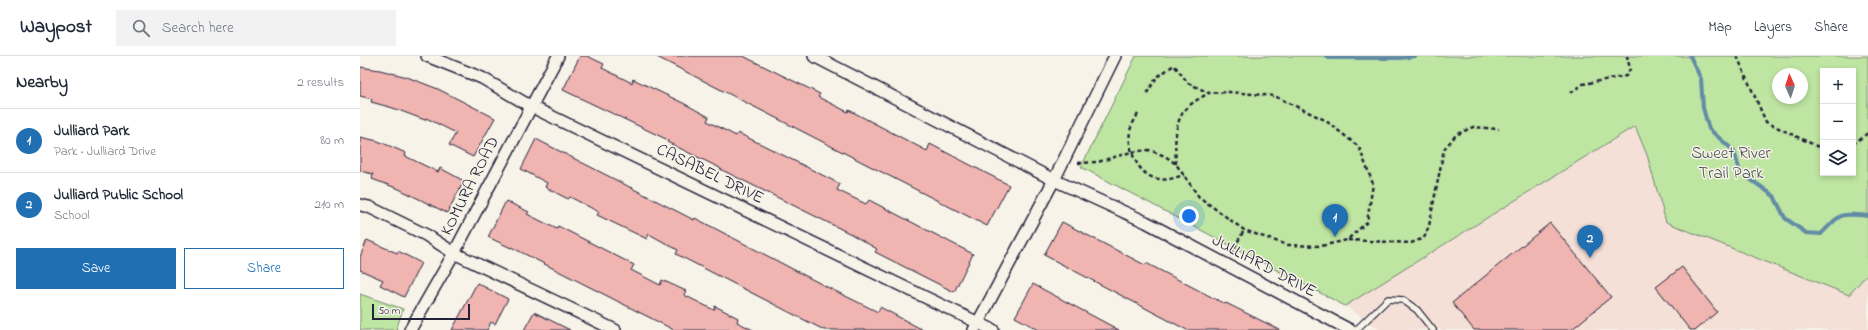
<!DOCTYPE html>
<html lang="en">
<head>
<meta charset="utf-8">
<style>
  body { margin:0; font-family:"Indie Flower",sans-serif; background:#f2f2f3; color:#1f2937 }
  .controls { position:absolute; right:12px; top:12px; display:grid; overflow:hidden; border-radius:0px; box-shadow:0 2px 6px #0003 }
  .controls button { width:36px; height:36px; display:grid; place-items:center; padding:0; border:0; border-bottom:1px solid #e0e1e3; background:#fff; color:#1f2937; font:20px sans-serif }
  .compass { position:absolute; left:1412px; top:12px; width:36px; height:36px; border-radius:50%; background:#fff; box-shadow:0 2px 6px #0003; rotate:357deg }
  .scale { position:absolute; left:12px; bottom:10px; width:98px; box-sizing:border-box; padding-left:4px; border:2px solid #22223b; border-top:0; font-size:11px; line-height:14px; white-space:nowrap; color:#22223b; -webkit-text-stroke:3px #f7f3e8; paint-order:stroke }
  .you { position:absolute; left:829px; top:160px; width:14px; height:14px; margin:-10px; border:3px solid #fff; border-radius:50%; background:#1a73e8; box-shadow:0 0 0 6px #1a73e833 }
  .badge { display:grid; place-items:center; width:26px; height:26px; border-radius:50%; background:#1f6fb2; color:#fff; font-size:13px; font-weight:700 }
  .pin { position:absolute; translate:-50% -33px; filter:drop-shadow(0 1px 2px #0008) }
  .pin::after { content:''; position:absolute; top:21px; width:14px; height:12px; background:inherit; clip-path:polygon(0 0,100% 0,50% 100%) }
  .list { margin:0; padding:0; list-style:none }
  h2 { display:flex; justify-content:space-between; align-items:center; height:52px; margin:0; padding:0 16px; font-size:17px }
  h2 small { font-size:13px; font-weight:400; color:#747a83 }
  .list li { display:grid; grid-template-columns:26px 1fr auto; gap:12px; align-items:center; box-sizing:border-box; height:64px; padding:0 16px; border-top:1px solid #e0e1e3 }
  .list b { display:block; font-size:15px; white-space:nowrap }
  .list p { margin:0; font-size:13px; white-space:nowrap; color:#747a83 }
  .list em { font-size:13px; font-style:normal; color:#747a83 }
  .actions { display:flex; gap:8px; padding:12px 16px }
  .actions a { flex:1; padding:9px 0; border:1px solid #1f6fb2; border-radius:0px; text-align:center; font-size:14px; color:#1f6fb2 }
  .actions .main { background:#1f6fb2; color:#fff }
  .icon { flex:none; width:22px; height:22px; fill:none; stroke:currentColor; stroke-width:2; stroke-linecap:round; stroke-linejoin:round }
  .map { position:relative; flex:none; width:1508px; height:274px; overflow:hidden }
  header { display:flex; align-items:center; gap:24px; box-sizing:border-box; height:56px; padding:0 20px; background:#fff; border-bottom:1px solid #e0e1e3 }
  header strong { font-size:19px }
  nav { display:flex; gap:22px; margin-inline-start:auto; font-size:14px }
  .search { width:280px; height:36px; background:#f2f2f3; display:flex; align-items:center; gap:10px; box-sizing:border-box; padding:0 14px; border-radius:0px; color:#747a83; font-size:15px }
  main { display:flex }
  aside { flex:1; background:#fff }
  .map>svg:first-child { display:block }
  .built { fill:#f5e0d8 }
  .green { fill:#bee5a1; stroke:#70846e; fill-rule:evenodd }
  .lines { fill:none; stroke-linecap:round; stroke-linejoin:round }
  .stream { stroke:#628ca6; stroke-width:4 }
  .building { fill:#f0b4b1; stroke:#22223b }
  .service-casing { stroke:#22223b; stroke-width:8 }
  .minor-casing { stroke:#22223b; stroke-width:14 }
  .path { stroke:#22223b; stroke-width:2.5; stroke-dasharray:4 3; stroke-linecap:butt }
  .service { stroke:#f7f3e8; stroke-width:5.5 }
  .minor { stroke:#f7f3e8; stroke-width:11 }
  .labels { text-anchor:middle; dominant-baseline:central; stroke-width:3; stroke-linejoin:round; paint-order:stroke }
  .park-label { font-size:17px; fill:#495354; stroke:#f7f3e8 }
  .street-label { font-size:17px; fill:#22223b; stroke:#f7f3e8 }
</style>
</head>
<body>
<header>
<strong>Waypost</strong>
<div class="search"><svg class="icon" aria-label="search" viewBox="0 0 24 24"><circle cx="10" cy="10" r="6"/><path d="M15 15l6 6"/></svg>Search here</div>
<nav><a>Map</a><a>Layers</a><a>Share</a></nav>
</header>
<main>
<aside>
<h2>Nearby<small>2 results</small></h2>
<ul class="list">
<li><span class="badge">1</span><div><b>Julliard Park</b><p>Park · Julliard Drive</p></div><em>80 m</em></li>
<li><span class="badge">2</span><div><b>Julliard Public School</b><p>School</p></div><em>210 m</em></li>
</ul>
<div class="actions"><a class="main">Save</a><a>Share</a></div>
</aside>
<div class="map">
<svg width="1508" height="274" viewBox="0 0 1508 274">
  <rect width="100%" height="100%" fill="#f7f3e8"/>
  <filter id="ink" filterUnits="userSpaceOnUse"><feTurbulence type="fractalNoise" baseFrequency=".025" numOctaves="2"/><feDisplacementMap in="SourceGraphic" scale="8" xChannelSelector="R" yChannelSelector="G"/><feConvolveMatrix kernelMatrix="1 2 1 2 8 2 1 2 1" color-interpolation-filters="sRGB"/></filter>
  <g filter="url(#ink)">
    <!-- built -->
    <path class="built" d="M1276 70 1287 99 1489 239 1508 217V274H1020L985 250Z"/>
    <!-- green -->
    <path class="green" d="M776 0H1508V217L1489 239 1306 166 1287 99 1275 70 985 250 721 111ZM1463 15H1493V117H1463ZM1418 18H1442V42H1418Z
      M0 238 43 253 36 274H0Z"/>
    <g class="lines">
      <!-- stream -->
      <path class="stream" d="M966 0 969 2H1041L1055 0
        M1330 0 1341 23 1343 52 1349 73 1374 95 1380 116 1414 140 1425 162 1446 177 1461 178C1482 157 1478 157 1508 160"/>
    </g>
    <!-- building -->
    <path class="building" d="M220 0H227L244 8 242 12 272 27 273 23 323 47 349 61 347 65 376 80 378 77 405 90 480 128 477 134 506 148 509 144 613 198 594 236 515 196 517 193 491 178 360 113V112L307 86 308 84 203 34Z
      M295 0H383L460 38 458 41 488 56 489 54 567 95 570 88 649 129 627 170Z
      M0 11 20 14 47 21 78 33 135 62 113 101 89 89 96 77 66 62 65 64 33 52 11 46 12 43 0 40Z
      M0 81 18 85 46 97 45 100 78 116 80 112 104 125 87 157 39 133 12 123 13 118 0 115Z
      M176 83 334 164 335 162 465 230 518 256 520 251 563 274H464L316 198 318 194 289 178 287 183 237 159 239 156 210 141 208 143 185 131 187 127 161 113Z
      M146 145 169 156 167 158 197 173 198 170 274 209 271 214 300 229 302 224 326 235 324 239 354 254 355 250 378 262 377 266 393 274H314L151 191V192L128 181Z
      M702 166 785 209 786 207 865 248 866 247 920 274H827L684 199Z
      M1190 167 1251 241 1211 274H1114L1092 247Z
      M7 184 37 197 38 195 61 207 44 241 20 229 23 224 0 214V201Z
      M1322 211 1357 256 1335 274H1330L1296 231Z
      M117 227 148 243 135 268 131 266 127 274H92Z
      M673 228 759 274H679L655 261Z
      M174 256 210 274H164Z"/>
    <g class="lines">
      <defs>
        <path id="service" d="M996 274 1028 243 1043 244 1057 254 1073 274"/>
        <path id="minor" d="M67 0 122 22 170 50 633 274
          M454 0 694 124 786 166 990 274
          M0 149 9 151 66 179 94 197 255 274
          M50 274 94 197 198 0
          M614 274 694 124 755 0"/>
      </defs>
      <!-- service casing -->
      <use href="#service" class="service-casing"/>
      <!-- minor casing -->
      <use href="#minor" class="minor-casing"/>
      <!-- path -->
      <path class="path" d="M1377 0 1406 66 1463 93
        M1211 37 1223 28 1266 20 1270 13 1267 0
        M778 58C775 63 771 70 770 75 767 94 779 121 799 123 808 125 816 121 824 119
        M1493 88 1508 77
        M718 107 738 106 771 96 789 94 805 100 816 108 839 141 884 174 927 189 961 190 987 184 1007 166 1013 128 999 91 965 64 914 40 870 36 849 37 828 27 814 9 797 21 787 37
        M816 108C815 90 813 64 828 51 834 45 842 41 849 37
        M988 184 1051 187 1064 182 1069 170 1084 93 1096 79 1113 71 1139 73
        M871 198 884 174"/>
      <!-- service -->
      <use href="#service" class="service"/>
      <!-- minor -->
      <use href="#minor" class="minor"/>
    </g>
  </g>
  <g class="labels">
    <!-- park labels -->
    <g class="park-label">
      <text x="1371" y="97">Sweet River<tspan x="1371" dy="20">Trail Park</tspan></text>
    </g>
    <!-- street labels -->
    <g class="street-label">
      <text transform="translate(350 118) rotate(26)">CASABEL DRIVE</text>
      <text transform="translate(110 130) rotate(-63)">KOMURA ROAD</text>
      <text transform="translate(904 210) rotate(28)">JULLIARD DRIVE</text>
    </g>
  </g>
</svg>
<div class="controls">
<button>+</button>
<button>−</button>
<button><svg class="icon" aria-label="layers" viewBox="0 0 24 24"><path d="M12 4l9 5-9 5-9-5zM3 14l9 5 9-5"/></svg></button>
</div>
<svg class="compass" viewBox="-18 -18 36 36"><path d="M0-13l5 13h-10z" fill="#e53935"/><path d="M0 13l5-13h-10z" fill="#747a83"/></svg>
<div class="scale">50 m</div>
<div class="you"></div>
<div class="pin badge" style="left:975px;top:181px">1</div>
<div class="pin badge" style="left:1230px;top:202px">2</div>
</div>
</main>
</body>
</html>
